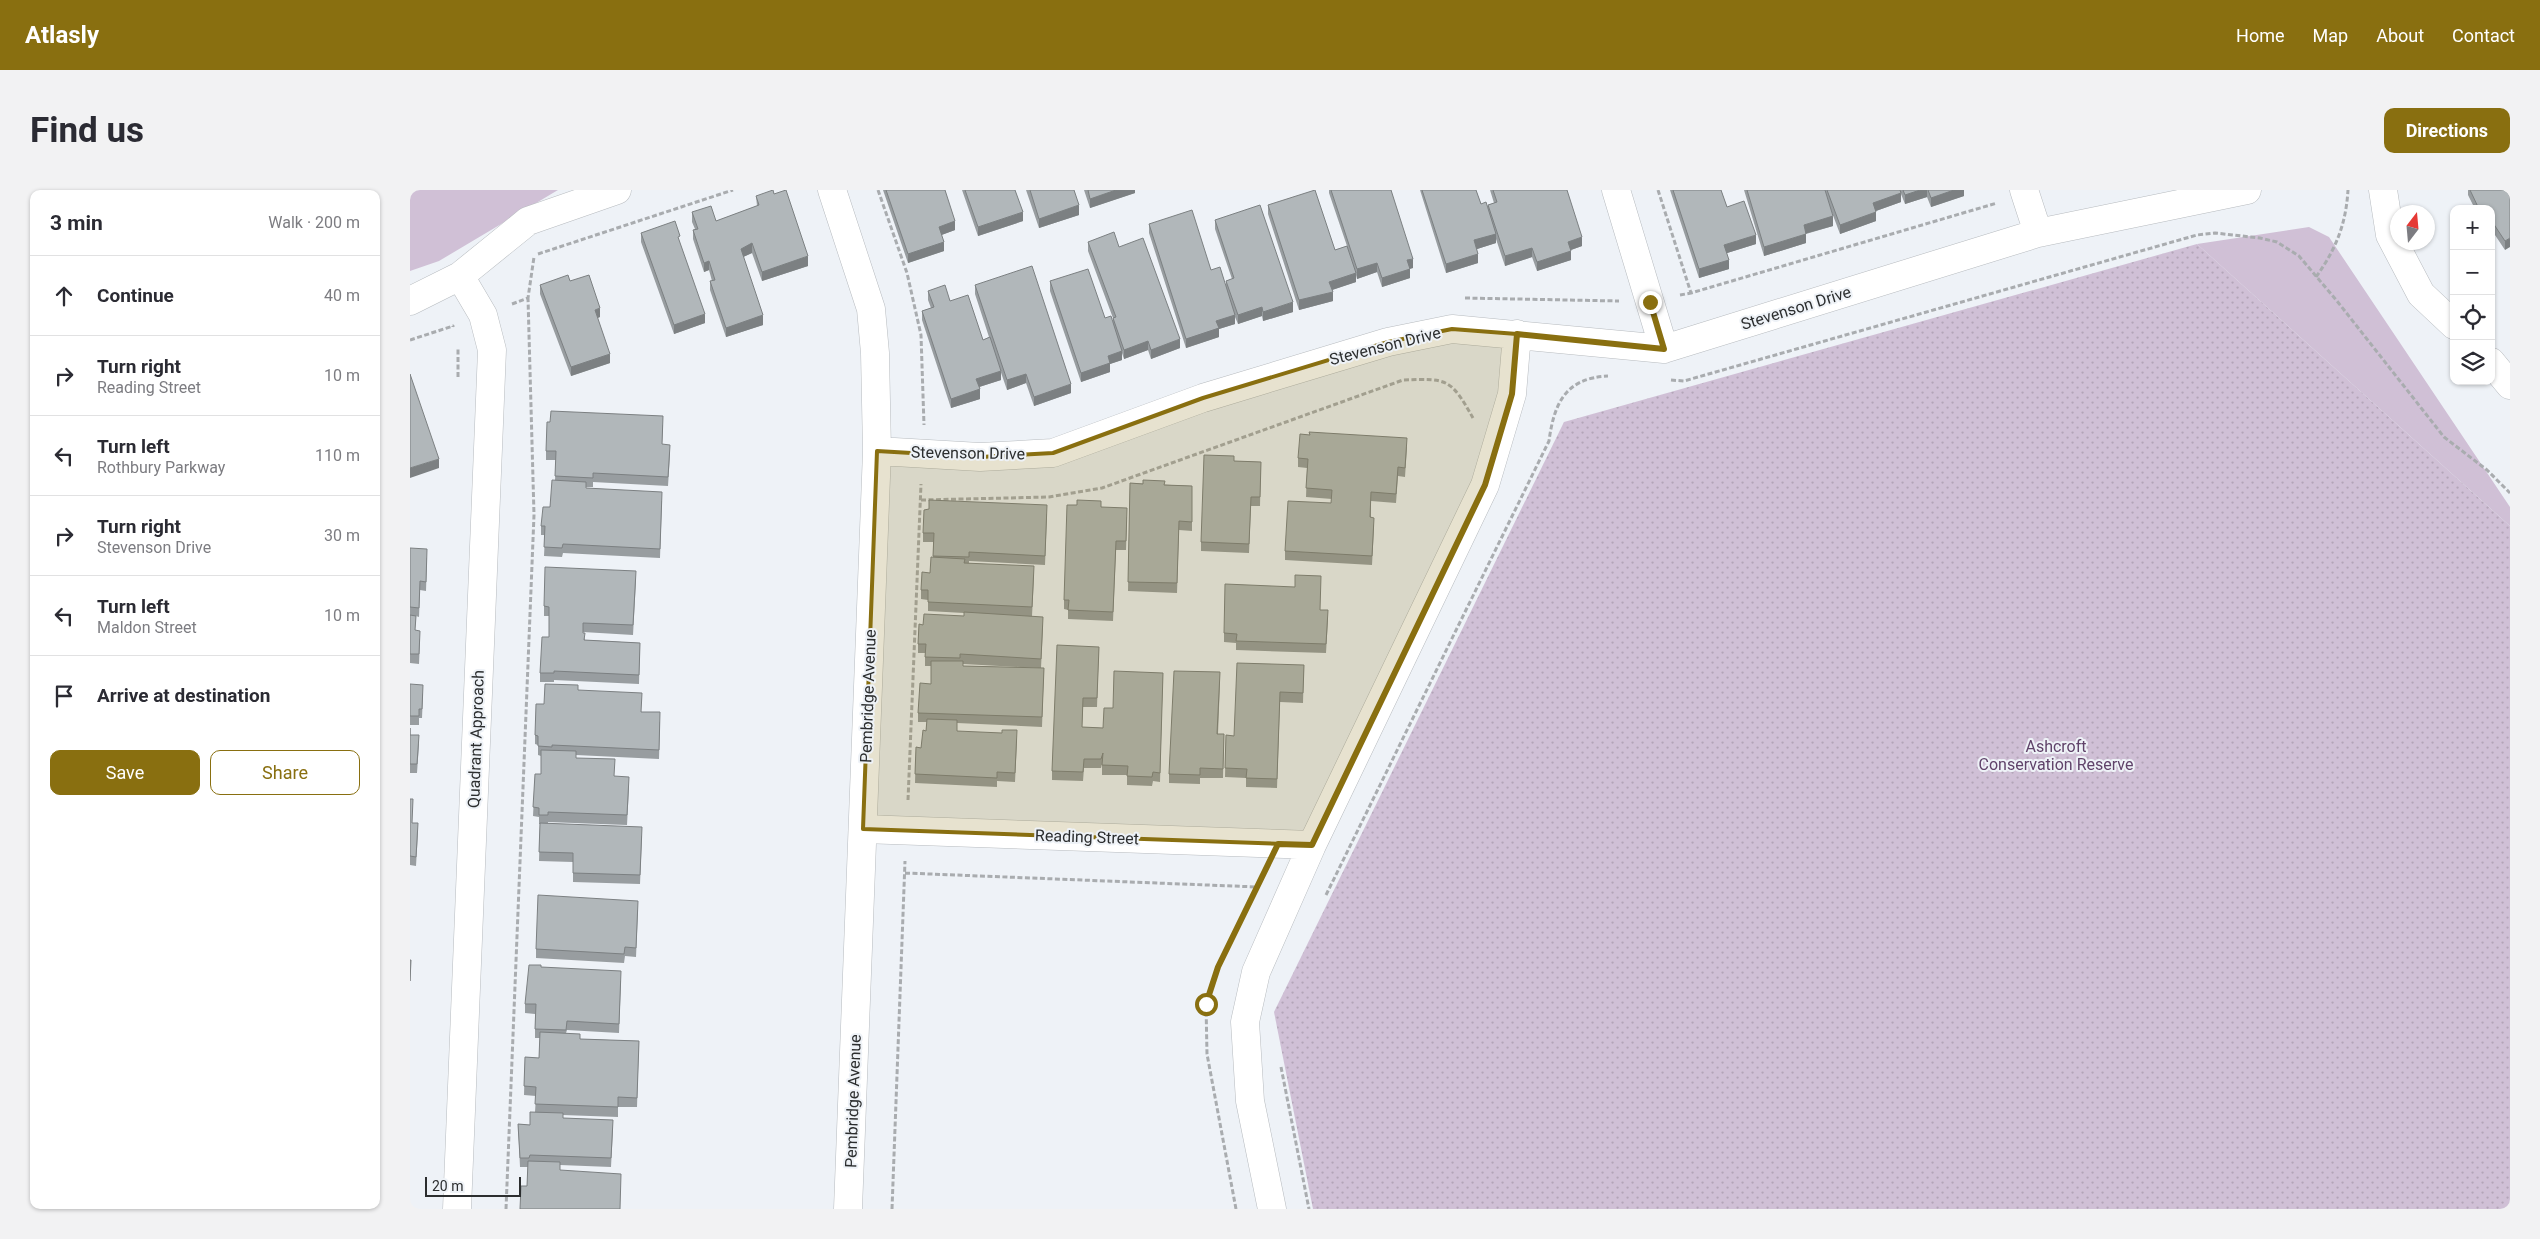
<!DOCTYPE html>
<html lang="en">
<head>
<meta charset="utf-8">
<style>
  body { margin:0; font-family:Roboto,sans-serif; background:#f2f2f3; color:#2b2b33 }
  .controls { position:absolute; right:15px; top:15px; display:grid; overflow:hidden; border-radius:10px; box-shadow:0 1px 4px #0004 }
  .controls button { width:45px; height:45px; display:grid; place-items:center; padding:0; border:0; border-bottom:1px solid #e1e1e2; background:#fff; color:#2b2b33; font:25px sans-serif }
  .compass { position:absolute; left:1980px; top:15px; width:45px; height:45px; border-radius:50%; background:#fff; box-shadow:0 1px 4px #0004; rotate:16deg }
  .scale { position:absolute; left:15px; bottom:12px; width:96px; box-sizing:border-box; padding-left:5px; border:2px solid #2c2e2f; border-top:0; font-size:14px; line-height:18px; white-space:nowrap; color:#2c2e2f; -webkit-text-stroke:4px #eef2f7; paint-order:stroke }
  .stop { position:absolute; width:15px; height:15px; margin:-11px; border:4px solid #896f10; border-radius:50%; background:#fff }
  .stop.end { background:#896f10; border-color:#fff; box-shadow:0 1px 5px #0008 }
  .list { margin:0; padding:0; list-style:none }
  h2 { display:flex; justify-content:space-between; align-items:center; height:65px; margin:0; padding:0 20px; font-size:21px }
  h2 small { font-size:16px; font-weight:400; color:#7c7c81 }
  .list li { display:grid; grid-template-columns:32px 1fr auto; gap:15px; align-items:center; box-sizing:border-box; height:80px; padding:0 20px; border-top:1px solid #e1e1e2 }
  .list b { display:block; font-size:19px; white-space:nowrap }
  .list p { margin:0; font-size:16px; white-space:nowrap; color:#7c7c81 }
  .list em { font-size:16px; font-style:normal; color:#7c7c81 }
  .actions { display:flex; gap:10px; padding:15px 20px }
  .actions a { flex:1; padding:11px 0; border:1px solid #896f10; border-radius:10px; text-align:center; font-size:18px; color:#896f10 }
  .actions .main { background:#896f10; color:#fff }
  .icon { flex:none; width:28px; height:28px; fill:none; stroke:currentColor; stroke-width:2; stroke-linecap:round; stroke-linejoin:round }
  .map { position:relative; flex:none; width:2100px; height:1019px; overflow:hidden; border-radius:10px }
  header { display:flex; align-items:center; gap:30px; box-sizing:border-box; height:70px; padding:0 25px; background:#896f10; color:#fff }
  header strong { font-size:24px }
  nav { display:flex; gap:28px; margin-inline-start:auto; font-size:18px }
  .intro { display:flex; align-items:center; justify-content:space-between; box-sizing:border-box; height:120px; padding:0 30px }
  h1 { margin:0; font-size:35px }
  .button { padding:12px 22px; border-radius:10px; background:#896f10; color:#fff; font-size:18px; font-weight:700 }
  main { display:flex; gap:30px; padding:0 30px }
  aside { flex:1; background:#fff; border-radius:10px; box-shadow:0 1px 4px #0004 }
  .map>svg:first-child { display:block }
  .grass { fill:url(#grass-dots) }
  .park { fill:#d0c0d6 }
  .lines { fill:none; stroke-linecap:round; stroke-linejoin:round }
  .street-casing { stroke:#b7bbbf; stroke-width:29 }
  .path { stroke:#a9acaf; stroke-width:3; stroke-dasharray:5 2.5; stroke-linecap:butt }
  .street { stroke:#fff; stroke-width:28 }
  .wall { fill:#989da0; fill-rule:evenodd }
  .shaded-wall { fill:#7c8082 }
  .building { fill:#b1b7ba; stroke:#7c8082 }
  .route { stroke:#896f10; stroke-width:6 }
  .marked { fill:#896f10; fill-opacity:0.2; stroke:#896f10; stroke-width:4; stroke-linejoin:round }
  .labels { text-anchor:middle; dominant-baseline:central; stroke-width:4; stroke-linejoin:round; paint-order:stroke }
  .street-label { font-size:16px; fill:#2c2e2f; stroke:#eef2f7 }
  .park-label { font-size:16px; fill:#60436a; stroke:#eef2f7 }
</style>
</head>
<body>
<header>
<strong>Atlasly</strong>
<nav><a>Home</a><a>Map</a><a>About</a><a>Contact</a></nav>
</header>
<div class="intro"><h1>Find us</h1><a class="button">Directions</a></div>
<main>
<aside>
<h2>3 min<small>Walk · 200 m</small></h2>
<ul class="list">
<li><svg class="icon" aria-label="ahead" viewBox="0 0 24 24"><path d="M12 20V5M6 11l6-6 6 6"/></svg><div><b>Continue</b></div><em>40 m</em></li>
<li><svg class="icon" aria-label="right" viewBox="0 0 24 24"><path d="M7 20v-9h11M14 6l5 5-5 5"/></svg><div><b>Turn right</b><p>Reading Street</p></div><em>10 m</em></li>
<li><svg class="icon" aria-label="left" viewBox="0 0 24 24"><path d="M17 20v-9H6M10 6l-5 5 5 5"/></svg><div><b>Turn left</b><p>Rothbury Parkway</p></div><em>110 m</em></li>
<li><svg class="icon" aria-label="right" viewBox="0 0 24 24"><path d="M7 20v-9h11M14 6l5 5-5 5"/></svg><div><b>Turn right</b><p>Stevenson Drive</p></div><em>30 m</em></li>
<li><svg class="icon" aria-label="left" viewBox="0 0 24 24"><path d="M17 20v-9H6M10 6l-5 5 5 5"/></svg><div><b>Turn left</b><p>Maldon Street</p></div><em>10 m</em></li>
<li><svg class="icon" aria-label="arrive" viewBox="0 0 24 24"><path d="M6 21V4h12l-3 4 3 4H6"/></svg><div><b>Arrive at destination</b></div></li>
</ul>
<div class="actions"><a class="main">Save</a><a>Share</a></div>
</aside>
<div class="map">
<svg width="2100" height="1019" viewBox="0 0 2100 1019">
  <defs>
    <pattern id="grass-dots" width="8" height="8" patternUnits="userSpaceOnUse" patternTransform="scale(1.25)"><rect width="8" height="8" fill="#d0c0d6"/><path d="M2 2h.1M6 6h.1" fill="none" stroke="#b3a5b8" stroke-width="1.8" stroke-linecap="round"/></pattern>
  </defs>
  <rect width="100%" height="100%" fill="#eef2f7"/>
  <!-- grass -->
  <path class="grass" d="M1787 54 2100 336V1019H903L864 822 1154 232Z"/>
  <!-- park -->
  <path class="park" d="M0 0H148L29 71 0 81Z
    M1899 37 1919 47 2100 317V336L1787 54Z"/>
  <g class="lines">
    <defs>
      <path id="street" d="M422 0 461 119 465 163 467 261 438 1019
        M1206 0 1254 159
        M1614 0 1628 43
        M1973 0 1980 45 2011 104 2044 135
        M0 111 50 86 118 31 207 0
        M2081 172 2100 195
        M467 261 570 267 643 263 793 208 978 152 1042 139 1254 159 1628 43 1837 0
        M453 639 902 655
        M47 1019 82 160 73 125 50 86
        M862 1019 840 911 835 832 846 782 902 655 1075 295 1102 204 1107 144"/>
    </defs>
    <!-- street casing -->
    <use href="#street" class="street-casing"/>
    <!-- path -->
    <path class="path" d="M468 0 497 83 511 145 514 235
      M1248 0 1281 103 1587 13
      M128 64 323 0
      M1906 87C1926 59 1936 34 1938 0
      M1270 105 1281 103
      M1055 108 1209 111
      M102 114 118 108 124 67
      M0 150 43 136V137
      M48 187V158
      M1261 190 1274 191 1787 45 1805 43 1850 48 1867 52 1889 66 1927 111 2034 247 2077 280 2100 303
      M511 310 639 307 692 298 993 190C1038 188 1041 189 1063 228
      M498 610 511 294
      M495 683 847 697
      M916 705 1139 251C1144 214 1155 188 1198 186
      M871 877 899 1019
      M96 1019 124 325 118 108
      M482 1019 495 671
      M826 1019 797 864 796 814 809 777 852 687"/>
    <!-- street -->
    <use href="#street" class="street"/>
  </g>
  <!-- wall -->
  <path class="wall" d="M473 0H535L545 40 531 45 534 61 498 73Z
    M552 0H605L613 31 568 46Z
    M616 0H664L669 25 629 38Z
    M674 0H725V3L680 18Z
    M919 0H981L1003 78 1000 79V88L972 97 967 82 947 89 946 85V92L922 100 923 111 889 120 858 24V15L925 60 937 56 919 3Z
    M1010 0H1066L1071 14 1078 19V15L1084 13 1080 0H1157L1172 56 1161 60V70L1127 81 1122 67 1095 76 1086 49V53L1067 59 1068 73 1036 83Z
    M1260 0H1311L1317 17 1346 54 1317 63 1319 79 1289 88Z
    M1334 0H1554V6L1521 17 1517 7 1495 14 1491 4V12L1466 21V31L1430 44 1421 20 1423 36 1396 44V53L1354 66Z
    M2058 0H2100L2095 60 2081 39V19H2065L2058 5Z
    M364 4 398 76 352 91 342 63 333 67 353 135 316 147 300 100V91H302L299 80 294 82 283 49V40L285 39 282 32V22L306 31 347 16 346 6Z
    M805 30 883 122 853 131 852 126 828 134 825 127V134L809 139V147L776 158 739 43V34L801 80 816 96V91L822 89 805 39Z
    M231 43 270 54 295 133 264 144 231 52Z
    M678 52 709 57 770 158 741 169 738 160 714 169 712 163V170L700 174V182L671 192 640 101V91L695 128 703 132V128L678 61Z
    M160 91 190 127 187 128 200 173 161 186 130 104V95Z
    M565 95 661 203 624 216 616 193 597 200 586 168 591 190 569 197 570 209 541 218 512 130V121L521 118 518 110V101L540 111 573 150 579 147 565 104Z
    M253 235 252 254 260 264 258 296 183 292V297H176V298L252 311 250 368 153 363 152 367 134 366 135 345H131V336L140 317 145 290 146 270H136V261Z
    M997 257 995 287 988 286 986 313 961 311V327L964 337 962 375 875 370V361L921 313 922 309 896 307 897 278 888 277V268Z
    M824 271 851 272 850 316H841L839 363 791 361V352Z
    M720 293 782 296V341L769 340 767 403 718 401Z
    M691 317 717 327 716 360H706L703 431 658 429V420L654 419V410Z
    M637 324 635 375 559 371V373L624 386 622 426 633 436 631 478H634L632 537 547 533V541L607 550 605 592 587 591V597L505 593 506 557 511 558 516 541 517 532H508V523L521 494V476H515V463H508V454L513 435 554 426V423L518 421V410L511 409V400L520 383 523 367V352H513V343ZM553 474 629 478 553 476Z
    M0 358 17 368 16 401 10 400 9 427 6 426 5 440 10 450 9 474 0 473Z
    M226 390 223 445 173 442V443L175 450 230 453 229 494 144 490V492H130V483L139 447V426H134V416Z
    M910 420 918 429 916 463 826 460V453L814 452V443Z
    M689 457 687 517H673L672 537 693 538 703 518 753 483 750 592 743 591 742 596 717 595V585H692V574L691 578H674L673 591 642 590V581Z
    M894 475 893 513 870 512 867 598 836 597V588L815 587 816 545 824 546Z
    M810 492 808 544H814L813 588H790V594L759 593V584Z
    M0 494 13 504 12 528H9V535H0Z
    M168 500 232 522 250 532 249 569 166 565V568L204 586 219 597 217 635 138 632V633L232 646 230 694 163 692V672L129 671 130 634H129V627L123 626 125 584H131V566L128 565V555L125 554V545L134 514Z
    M0 538V545L9 554 7 583H0Z
    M0 609 2 633 8 642 6 676 0 675Z
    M228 720 226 767 215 766 214 773 126 768V759Z
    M131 777 211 791 209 843 157 840 156 843 170 849 229 851 227 917H208V927L153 925V928L203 939 201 977 150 975 117 996 118 977H110L108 934 120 935 125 922 126 906 114 905 115 867 129 868 130 848H125V824L115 823V814Z"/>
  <!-- shaded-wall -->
  <path class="shaded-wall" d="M706 0H725V3L680 18V9Z
    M1510 0H1517V7L1495 14V5Z
    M1544 0H1554V6L1521 17V8Z
    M1491 3V12L1463 22V13Z
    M669 15V25L629 38V29Z
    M613 22V31L568 46V37Z
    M1466 22V31L1430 44V35Z
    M1423 26V36L1394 44V35Z
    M545 31V40L529 46V37Z
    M1086 44V53L1064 60V50Z
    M1396 44V53L1354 66V57Z
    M1346 45V54L1314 64V55Z
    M1172 47V56L1158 61V52Z
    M2100 48V57L2095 60V51Z
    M534 52V61L498 73V64Z
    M342 53V63L331 68V59Z
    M1122 58V67L1095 76V66Z
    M1161 61V70L1127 81V72Z
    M1068 64V73L1036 83V74Z
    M398 66V76L352 91V82Z
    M1003 69V78L997 79V70Z
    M1319 70V79L1289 88V79Z
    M299 71V80L294 82V73Z
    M967 73V82L947 89V79Z
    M1000 79V88L972 97V88Z
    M946 83V92L919 101V92Z
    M923 102V111L889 120V110Z
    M883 112V122L853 131V122Z
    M852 117V126L828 134V125Z
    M190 118V127L185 129V120Z
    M295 124V133L264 144V135Z
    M353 125V135L316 147V138Z
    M825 125V134L809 139V147L776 158V149L806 131Z
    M770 149V158L741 169V160Z
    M738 151V160L714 169V160Z
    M712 161V170L700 174V182L671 192V183L698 166Z
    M200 164V173L161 186V177Z
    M591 181V190L566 198V189Z
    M616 184V193L597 200V190Z
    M661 194V203L624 216V207Z
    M570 199V209L541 218V209Z
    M29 269V278L0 288V278Z"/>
  <!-- building -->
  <path class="building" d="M363 0 364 4 376 0 398 66 352 82 342 53 331 59 353 125 316 138 300 91 305 90 299 71 294 73 283 40 288 39 282 22 301 16 306 31 349 15 346 6Z
    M476 0H535L545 31 529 37 534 52 498 64Z
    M555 0H605L613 22 568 37Z
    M620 0H664L669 15 629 29Z
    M678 0H706L680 9Z
    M905 0 925 60 937 56 946 83 919 92 923 102 889 110 858 15Z
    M921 0H981L1003 69 997 70 1000 79 972 88 967 73 947 79Z
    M1012 0H1066L1071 14 1076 12 1086 44 1064 50 1068 64 1036 74Z
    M1083 0H1157L1172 47 1158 52 1161 61 1127 72 1122 58 1095 66 1078 15 1087 12Z
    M1263 0H1311L1317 17 1334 11 1346 45 1314 55 1319 70 1289 79Z
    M1337 0H1415L1423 26 1394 35 1396 44 1354 57Z
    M1417 0H1490L1491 3 1463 13 1466 22 1430 35Z
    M1493 0H1510L1495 5Z
    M1518 0H1544L1521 8Z
    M2060 0H2100V48L2095 51 2081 30V19H2069Z
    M850 15 883 112 853 122 852 117 828 125 816 91 824 88 805 30Z
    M782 20 801 80 810 77 825 125 806 131 809 138 776 149 739 34Z
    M265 31 270 46 268 47 295 124 264 135 231 43Z
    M704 42 709 57 733 48 770 149 741 160 738 151 714 160 703 128 706 127 678 52Z
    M622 76 661 194 624 207 616 184 597 190 565 95Z
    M678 79 695 128 701 126 712 161 698 166 700 173 671 183 640 91Z
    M158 85 160 91 179 85 190 118 185 120 200 164 161 177 130 95Z
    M535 95 540 111 558 105 573 150 580 147 591 181 566 189 570 199 541 209 512 121 524 117 518 101Z
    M0 184 29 269 0 278Z
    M141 221 253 226 252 254 260 255 258 287 183 283V288L145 286 146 261H136L137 232H140Z
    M899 242 997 248 995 278 988 277 986 304 961 302 960 327 964 328 962 366 875 361 878 311 921 313 922 300 896 298 898 269 888 268 890 244 900 245Z
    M794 265 824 266V271L851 272 850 307H841L839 354 791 352Z
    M142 290 176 292V298L252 302 250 359 153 354 152 358 134 357 135 336H131L133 317H140Z
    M733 290 755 291 754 295 782 296V332L769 331 767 393 718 392 720 293 733 294Z
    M519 310 637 315 635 366 559 362V367L523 366 524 343H513L514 320 519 319Z
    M667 310 691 311V317L717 318 716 351H706L703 422 658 420 659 410H654L657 315H667Z
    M0 358 17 359 16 392 10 391 9 418 0 417Z
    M521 367 555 369 554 373 624 376 622 417 518 412V400H511L512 382 520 383Z
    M135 377 226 381 223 435 173 433V443H175L174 450 230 453 229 485 144 481V483H130L132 447H139V417L134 416Z
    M885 385 911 386 910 420H918L916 454 826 451 827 444 814 443 815 394 885 397Z
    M554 422 633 427 631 469 550 464V468L515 467 516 454H508L509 434 513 435 514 424 554 426Z
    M0 425 6 426 5 440 10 441 9 464H0Z
    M647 455 689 457 687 508H673L672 537 693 538 694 518H703L704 481 753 483 750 583 743 582 742 587 717 586 718 576 692 575 693 563 691 569H674L673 582 642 581Z
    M521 471H553V476L634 478 632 527 508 523 510 493 521 494Z
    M827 473 894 475 893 503 870 502 867 589 836 588 837 579 815 578 816 545 824 546Z
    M764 481 810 482 807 544H814L813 579 790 578V585L759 584Z
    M0 494 13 495 12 519H9V526H0Z
    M135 494 168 495V500L232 503 231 522H250L249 560 142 555V557L128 556V546L125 545 126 514H134Z
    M517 529 547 530V541L592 543V540H607L605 583 587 582V588L505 584 506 557 511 558 513 540 516 541Z
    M0 538V545H9L7 574H0Z
    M131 560 166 561V568L205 569 204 586 219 587 217 625 138 622V625H129V618L123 617 125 584H131Z
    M0 609H3L2 633H8L6 667 0 666Z
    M130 633 232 637 230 685 163 683V663L129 662Z
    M128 705 228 711 226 758 215 757 214 764 126 759Z
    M0 770H1L0 791Z
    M119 775H131V777L211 781 209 834 157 831 156 840 125 839 126 814H115Z
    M130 842 170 844V849L229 851 227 908 208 907V917L125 914 126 897 114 896 115 867 129 868Z
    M120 922 153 923V928L203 930 201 968 120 965 119 968H110L108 934 120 935Z
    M118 971 150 972V980L211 984 210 1019H110L111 996H117Z"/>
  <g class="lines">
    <!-- route -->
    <path class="route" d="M796 814 808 777 868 654 902 655 1075 295 1102 204 1107 144 1254 159 1240 112"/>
  </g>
  <!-- marked area -->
  <path class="marked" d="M1042 139 1107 144 1102 204 1075 295 902 655 453 639 467 261 570 267 643 263 793 208 978 152Z"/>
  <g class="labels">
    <!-- street labels -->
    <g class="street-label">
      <text transform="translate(1386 118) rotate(-17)">Stevenson Drive</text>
      <text transform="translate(975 156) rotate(-14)">Stevenson Drive</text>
      <text transform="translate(558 263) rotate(1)">Stevenson Drive</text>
      <text transform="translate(458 506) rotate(-88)">Pembridge Avenue</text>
      <text transform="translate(66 549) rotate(-88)">Quadrant Approach</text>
      <text transform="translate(677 647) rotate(2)">Reading Street</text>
      <text transform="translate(443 911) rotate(-88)">Pembridge Avenue</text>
    </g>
    <!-- park labels -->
    <g class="park-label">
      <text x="1646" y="556">Ashcroft<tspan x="1646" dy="18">Conservation Reserve</tspan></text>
    </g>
  </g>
</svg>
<div class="controls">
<button>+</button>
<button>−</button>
<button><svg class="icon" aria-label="locate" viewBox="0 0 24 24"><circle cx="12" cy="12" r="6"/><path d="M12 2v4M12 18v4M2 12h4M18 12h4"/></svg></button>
<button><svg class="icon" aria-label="layers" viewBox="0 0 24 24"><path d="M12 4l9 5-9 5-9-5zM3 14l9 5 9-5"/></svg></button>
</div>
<svg class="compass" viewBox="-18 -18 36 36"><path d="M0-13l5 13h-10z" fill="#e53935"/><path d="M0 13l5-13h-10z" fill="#7c7c81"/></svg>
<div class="scale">20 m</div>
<div class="stop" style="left:796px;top:814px"></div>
<div class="stop end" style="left:1240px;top:112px"></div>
</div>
</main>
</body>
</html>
